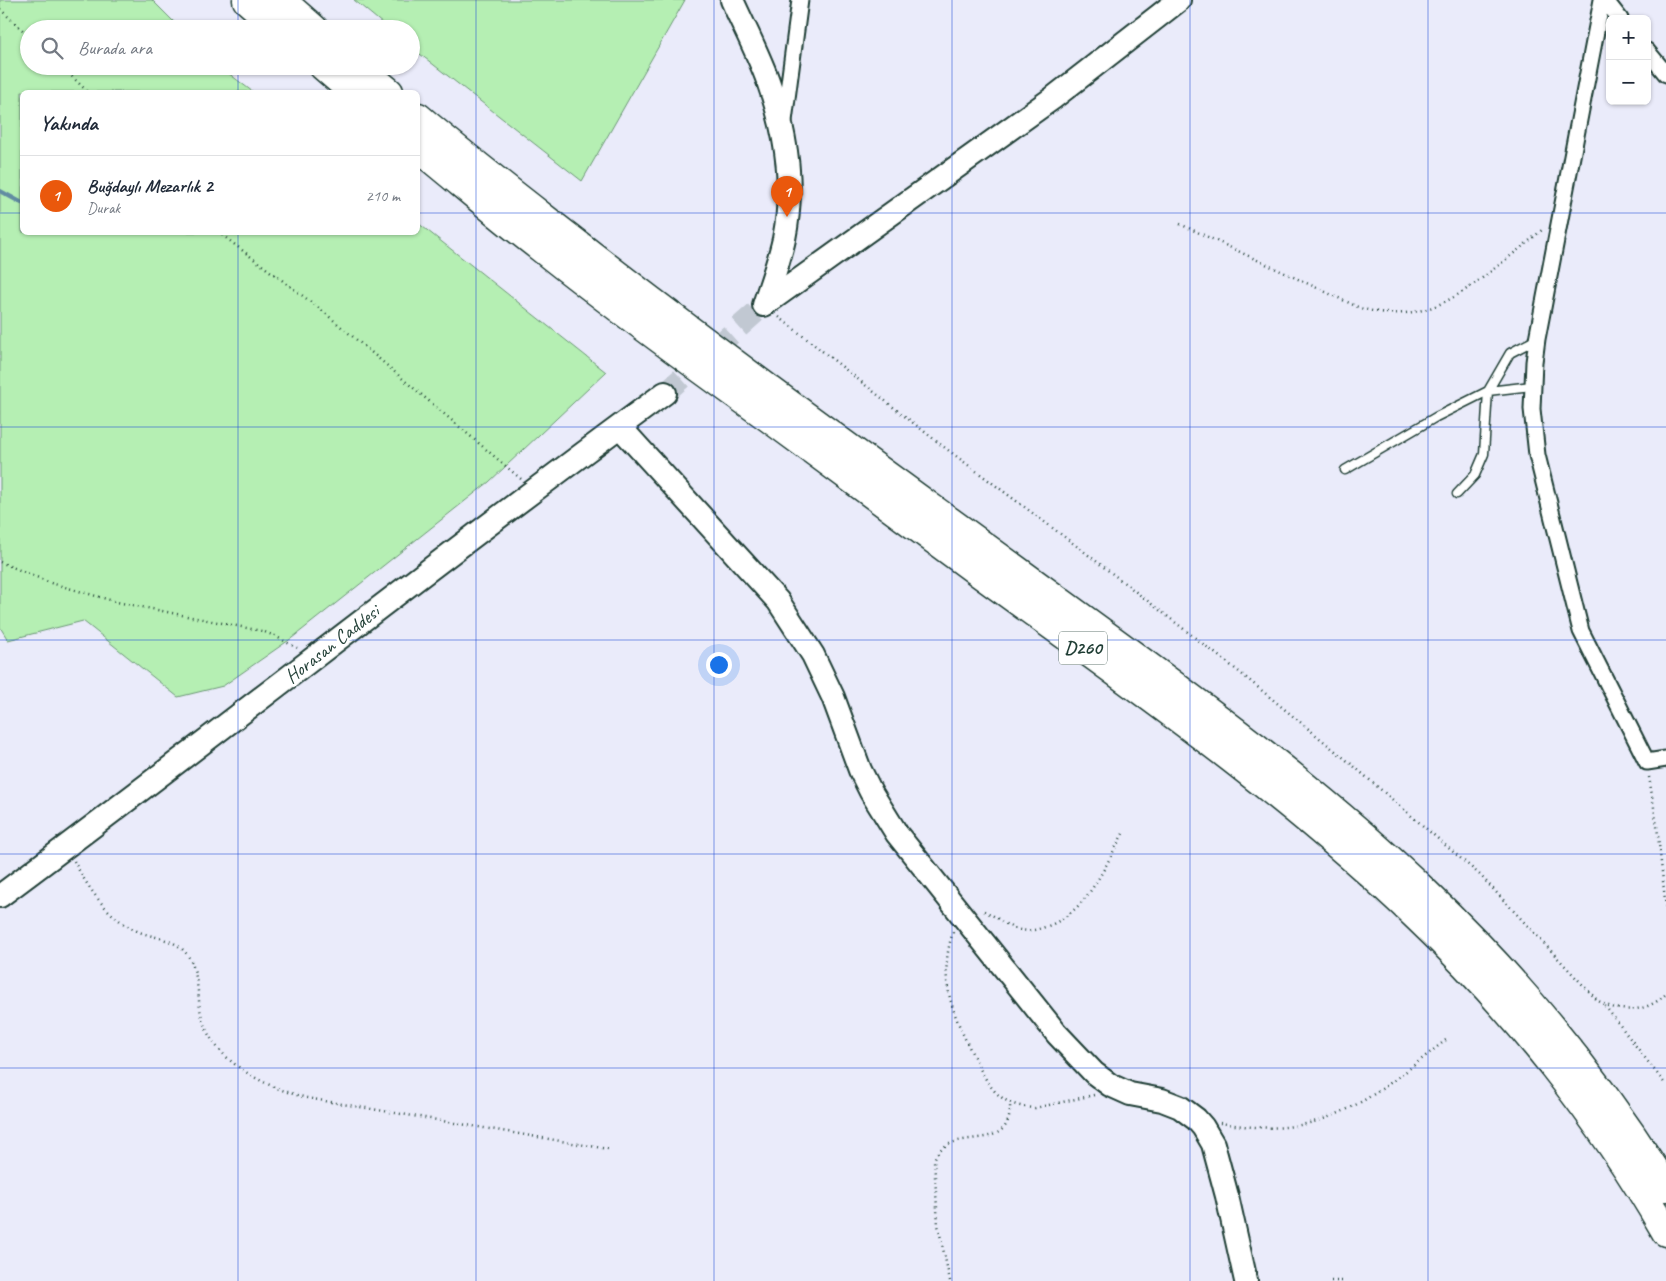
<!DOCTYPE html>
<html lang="tr">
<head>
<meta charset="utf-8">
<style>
  body { margin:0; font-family:Caveat,sans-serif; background:#f6f6f7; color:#1f2937 }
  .controls { position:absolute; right:15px; top:15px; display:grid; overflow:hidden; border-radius:8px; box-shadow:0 1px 4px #0004 }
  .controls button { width:45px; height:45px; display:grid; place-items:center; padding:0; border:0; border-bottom:1px solid #e0e1e3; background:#fff; color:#1f2937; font:25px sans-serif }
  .you { position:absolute; left:718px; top:664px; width:18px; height:18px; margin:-12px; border:4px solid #fff; border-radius:50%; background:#1a73e8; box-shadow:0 0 0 8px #1a73e833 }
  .badge { display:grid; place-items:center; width:32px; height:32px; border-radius:50%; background:#ea580c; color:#fff; font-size:16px; font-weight:700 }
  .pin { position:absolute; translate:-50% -41px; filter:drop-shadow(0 1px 2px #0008) }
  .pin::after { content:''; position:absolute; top:26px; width:18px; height:15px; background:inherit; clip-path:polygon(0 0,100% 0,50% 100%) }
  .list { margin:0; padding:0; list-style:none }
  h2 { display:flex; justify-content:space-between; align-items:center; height:65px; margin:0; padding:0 20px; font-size:21px }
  h2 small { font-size:16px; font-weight:400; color:#747a83 }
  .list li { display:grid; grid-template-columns:32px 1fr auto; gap:15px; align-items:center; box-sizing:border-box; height:80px; padding:0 20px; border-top:1px solid #e0e1e3 }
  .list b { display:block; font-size:19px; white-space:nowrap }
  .list p { margin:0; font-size:16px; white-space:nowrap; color:#747a83 }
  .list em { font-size:16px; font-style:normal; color:#747a83 }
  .icon { flex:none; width:28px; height:28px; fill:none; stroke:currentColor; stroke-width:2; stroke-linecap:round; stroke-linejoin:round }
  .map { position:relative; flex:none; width:1666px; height:1281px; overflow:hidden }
  .search { position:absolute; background:#fff; box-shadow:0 1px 4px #0004; left:20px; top:20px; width:400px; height:55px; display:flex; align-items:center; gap:12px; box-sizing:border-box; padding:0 18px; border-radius:28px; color:#747a83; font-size:19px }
  .panel { position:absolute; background:#fff; box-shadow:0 1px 4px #0004; left:20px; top:90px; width:400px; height:145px; border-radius:8px }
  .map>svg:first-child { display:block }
  .green { fill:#b5efb3; stroke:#6a9674 }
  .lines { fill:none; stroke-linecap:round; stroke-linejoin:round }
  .stream { stroke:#628ca2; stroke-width:4.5 }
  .secondary-tunnel { stroke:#c1c8d2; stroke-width:22; stroke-dasharray:22 11; stroke-linecap:butt }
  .lane-casing { stroke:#1f3d34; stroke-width:11 }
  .street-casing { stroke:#1f3d34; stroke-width:19 }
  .secondary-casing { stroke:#1f3d34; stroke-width:26 }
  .highway-casing { stroke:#1f3d34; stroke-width:31 }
  .path { stroke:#1f3d34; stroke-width:2.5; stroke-dasharray:1 4; stroke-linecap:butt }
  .lane { stroke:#fff; stroke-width:8 }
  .street { stroke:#fff; stroke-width:15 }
  .secondary { stroke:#fff; stroke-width:22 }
  .highway { stroke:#fff; stroke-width:28 }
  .grid { fill:none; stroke:#1d4ed8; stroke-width:1; stroke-opacity:0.55 }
  .labels { text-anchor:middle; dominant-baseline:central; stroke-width:5; stroke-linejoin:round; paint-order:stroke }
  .shield { fill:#fff; stroke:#627771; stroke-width:1 }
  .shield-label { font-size:19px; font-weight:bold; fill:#1f3d34 }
  .street-label { font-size:20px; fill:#1f3d34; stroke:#fff }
</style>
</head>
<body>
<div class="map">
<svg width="1666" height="1281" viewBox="0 0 1666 1281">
  <rect width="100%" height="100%" fill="#eaebfa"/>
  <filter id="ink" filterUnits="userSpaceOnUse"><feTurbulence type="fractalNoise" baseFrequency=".02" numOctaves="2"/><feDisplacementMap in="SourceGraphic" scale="10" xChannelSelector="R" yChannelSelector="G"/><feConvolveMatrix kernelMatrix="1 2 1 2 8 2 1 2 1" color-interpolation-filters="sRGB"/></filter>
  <g filter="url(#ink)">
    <!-- green -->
    <path class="green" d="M0 0H152L181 29H29V66H219L253 92H22V232H418V223L606 372 489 482 292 638 223 686 178 697 83 621 8 640 0 627Z
      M354 0H685L582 181 411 47V29H389Z"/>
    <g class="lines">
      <!-- stream -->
      <path class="stream" d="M0 191 22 203"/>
      <!-- secondary-tunnel -->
      <path class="secondary-tunnel" d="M665 393 764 305"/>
      <defs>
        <path id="lane" d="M1345 470 1436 417 1488 391 1510 353 1537 339
          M1457 494 1475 475 1484 454 1488 391 1532 386"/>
        <path id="street" d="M1602 0 1537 339 1534 362 1532 409 1537 455 1581 631 1647 762 1666 759
          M1605 0 1620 19
          M1647 51 1666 74
          M784 121 800 0"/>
        <path id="secondary" d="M732 0C744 27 758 53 768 81 786 131 795 186 784 239 779 262 771 283 764 305
          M764 305 1053 98 1179 0
          M620 427 778 601 813 655 833 697 860 770 871 792 897 834 1057 1034 1094 1073 1110 1085 1130 1094 1162 1100 1180 1107 1196 1119 1203 1127 1213 1144 1227 1196 1246 1281
          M0 896C223 730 441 557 665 393"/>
        <path id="highway" d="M247 0 280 29
          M281 0 314 29
          M323 66 353 92
          M358 66 389 92
          M418 117C466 158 517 197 567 236 724 359 887 475 1048 593 1177 687 1309 781 1425 892 1518 980 1598 1079 1666 1187
          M418 148C459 181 499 216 541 248 615 307 692 363 769 418 839 469 908 521 978 572 1129 682 1283 788 1418 918 1514 1009 1600 1117 1666 1232"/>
      </defs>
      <!-- lane casing -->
      <use href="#lane" class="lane-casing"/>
      <!-- street casing -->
      <use href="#street" class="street-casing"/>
      <!-- secondary casing -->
      <use href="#secondary" class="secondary-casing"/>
      <!-- highway casing -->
      <use href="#highway" class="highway-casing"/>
      <!-- path -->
      <path class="path" d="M0 9 29 36
        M61 66 88 92
        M1180 224 1360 308C1414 323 1448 305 1490 272 1508 258 1526 244 1543 229
        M218 232 319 308 521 479
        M779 317 940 444 1078 547 1238 671 1350 763 1480 875 1597 1000C1618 1014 1647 1013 1666 994
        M0 562 51 583 117 602 262 631 275 636 297 648
        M1649 777 1657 826 1666 909
        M74 861C88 888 108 918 137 931 153 938 173 938 185 952 199 968 197 995 201 1014 211 1061 265 1087 307 1098L608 1149
        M984 911C997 916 1007 928 1021 930 1031 932 1039 929 1048 926 1088 911 1104 867 1124 832
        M953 932C938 977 951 1010 971 1051 987 1082 995 1106 1035 1108L1094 1095
        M1605 1006 1666 1085
        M1220 1123C1241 1126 1264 1129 1286 1127 1350 1121 1397 1078 1446 1040
        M950 1281 938 1225 934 1160C949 1121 1013 1159 1010 1103
        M1331 1281H1345"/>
      <!-- lane -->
      <use href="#lane" class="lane"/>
      <!-- street -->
      <use href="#street" class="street"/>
      <!-- secondary -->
      <use href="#secondary" class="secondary"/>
      <!-- highway -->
      <use href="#highway" class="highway"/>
    </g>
  </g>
  <!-- grid -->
  <path class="grid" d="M238 0V29M476 0V1281M714 0V1281M952 0V1281M1190 0V1281M1428 0V1281M238 66V92M0 213H22M418 213H1666M238 232V1281M0 427H1666M0 640H1666M0 854H1666M0 1068H1666"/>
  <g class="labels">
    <!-- shield labels -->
    <rect class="shield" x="1059" y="631.5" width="48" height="33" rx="4"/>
    <g class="shield-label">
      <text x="1083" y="648">D260</text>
    </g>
    <!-- street labels -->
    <g class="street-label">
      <text transform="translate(332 644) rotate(-38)">Horasan Caddesi</text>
    </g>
  </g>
</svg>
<div class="controls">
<button>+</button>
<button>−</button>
</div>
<div class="you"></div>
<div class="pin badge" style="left:787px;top:217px">1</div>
<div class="search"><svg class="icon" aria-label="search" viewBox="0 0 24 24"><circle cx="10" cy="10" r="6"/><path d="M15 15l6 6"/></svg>Burada ara</div>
<section class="panel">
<h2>Yakında<small></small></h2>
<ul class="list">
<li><span class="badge">1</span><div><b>Buğdaylı Mezarlık 2</b><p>Durak</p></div><em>210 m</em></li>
</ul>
</section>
</div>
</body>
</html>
